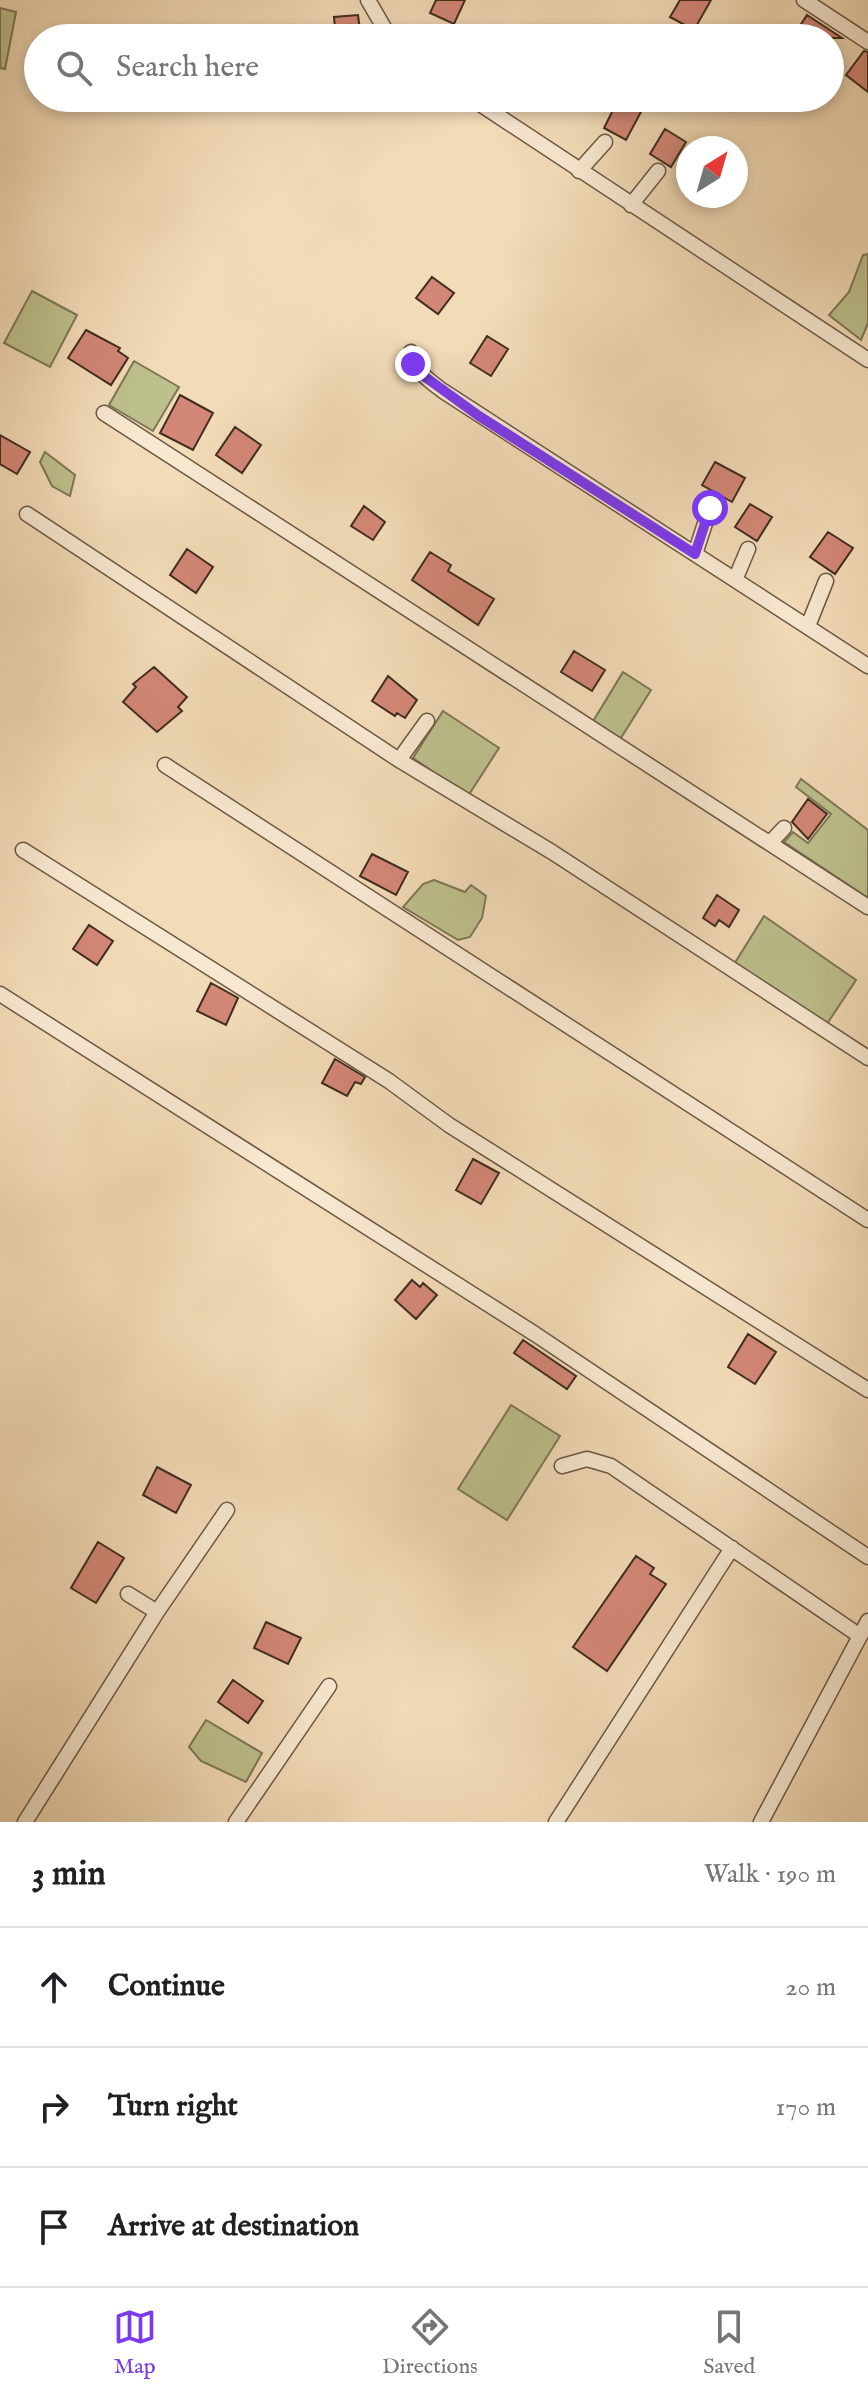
<!DOCTYPE html>
<html lang="en">
<head>
<meta charset="utf-8">
<style>
  body { margin:0; font-family:"IM FELL English",serif; background:#f2f2f2; color:#202124 }
  .compass { position:absolute; left:676px; top:136px; width:72px; height:72px; border-radius:50%; background:#fff; box-shadow:0 4px 12px #0003; rotate:37deg }
  .stop { position:absolute; width:24px; height:24px; margin:-18px; border:6px solid #7c3aed; border-radius:50%; background:#fff }
  .stop.end { background:#7c3aed; border-color:#fff; box-shadow:0 2px 8px #0008 }
  .list { margin:0; padding:0; list-style:none }
  h2 { display:flex; justify-content:space-between; align-items:center; height:104px; margin:0; padding:0 32px; font-size:34px }
  h2 small { font-size:26px; font-weight:400; color:#757577 }
  .list li { display:grid; grid-template-columns:52px 1fr auto; gap:24px; align-items:center; box-sizing:border-box; height:120px; padding:0 32px; border-top:2px solid #e0e0e0 }
  .list b { display:block; font-size:30px; white-space:nowrap }
  .list em { font-size:26px; font-style:normal; color:#757577 }
  .icon { flex:none; width:44px; height:44px; fill:none; stroke:currentColor; stroke-width:2; stroke-linecap:round; stroke-linejoin:round }
  .map { position:relative; flex:none; width:868px; height:1822px; overflow:hidden }
  .search { position:absolute; background:#fff; box-shadow:0 4px 12px #0003; left:24px; right:24px; top:24px; height:88px; display:flex; align-items:center; gap:20px; box-sizing:border-box; padding:0 28px; border-radius:44px; color:#757577; font-size:30px }
  .sheet { height:464px; background:#fff }
  nav { display:flex; justify-content:space-around; align-items:center; box-sizing:border-box; height:112px; border-top:2px solid #e0e0e0; background:#fff; font-size:22px; color:#757577 }
  nav a { display:grid; justify-items:center; gap:4px }
  nav .on { color:#7c3aed }
  .map>svg:first-child { display:block }
  .green { fill:#bdc08d; stroke:#7e7656; stroke-width:2 }
  .building { fill:#d38776; stroke:#3f2d1e; stroke-width:2 }
  .lines { fill:none; stroke-linecap:round; stroke-linejoin:round }
  .minor-casing { stroke:#6c5844; stroke-width:17 }
  .minor { stroke:#f7e8d0; stroke-width:14 }
  .route { stroke:#7c3aed; stroke-width:10 }
</style>
</head>
<body>
<div class="map">
<svg width="868" height="1822" viewBox="0 0 868 1822">
  <rect width="100%" height="100%" fill="#f2dbb7"/>
  <filter id="stains"><feTurbulence type="fractalNoise" baseFrequency=".0025" numOctaves="4"/><feColorMatrix values="0 0 0 0 .2 0 0 0 0 .09 0 0 0 0 .02 0 0 0 .5 -.17"/></filter>
  <radialGradient id="worn" r=".72"><stop offset=".6" stop-color="#630" stop-opacity="0"/><stop offset="1" stop-color="#630" stop-opacity=".3"/></radialGradient>
  <!-- green -->
  <path class="green" d="M0 8 16 12 5 69 0 68Z
    M868 254V323L861 340 829 315 849 292 863 255Z
    M32 291 77 315 50 367 4 343Z
    M134 361 179 387 153 431 109 405Z
    M45 452 75 475 70 496 52 486 40 462Z
    M623 672 651 690 619 741 592 723Z
    M443 711 499 748 468 796 413 758Z
    M801 779 868 830V898L784 842 793 832 808 843 831 814 796 787Z
    M434 880 465 892 471 885 486 896 482 918 470 937 458 940 403 907 423 884Z
    M764 916 856 980 827 1024 733 966Z
    M511 1405 560 1436 507 1520 458 1489Z
    M206 1720 262 1753 246 1782 201 1761 189 1747Z"/>
  <!-- building -->
  <path class="building" d="M436 0H465L454 24 430 13Z
    M680 0H711L694 30 670 17Z
    M358 15 361 38H336L334 17Z
    M807 15 842 38H792Z
    M864 51 868 52V92L846 75Z
    M591 98H615L641 112 626 140 604 128 612 112Z
    M665 129 686 142 671 167 650 154Z
    M432 277 454 293 438 314 416 298Z
    M86 330 120 348 118 351 128 358 111 385 68 358Z
    M487 336 508 349 491 376 470 363Z
    M180 395 213 413 193 450 160 433Z
    M235 427 261 445 242 473 216 455Z
    M0 435 30 452 17 474 0 464Z
    M715 462 745 478 732 502 702 485Z
    M750 504 772 517 757 541 735 527Z
    M364 506 385 522 373 540 351 526Z
    M828 532 853 548 835 574 810 557Z
    M187 549 213 567 196 593 170 575Z
    M430 552 451 565 448 571 494 599 478 625 412 580Z
    M574 651 605 670 592 691 561 672Z
    M154 667 187 697 178 707 182 711 157 732 123 702 136 687 133 684Z
    M388 676 417 700 405 718 397 713 395 716 372 701Z
    M808 799 827 814 808 839 792 822Z
    M372 854 408 872 396 895 360 876Z
    M717 895 739 910 729 927 719 920 715 926 703 918Z
    M89 925 113 941 97 965 73 949Z
    M211 983 238 998 226 1025 197 1011Z
    M335 1059 365 1077 361 1084 355 1082 347 1096 322 1083Z
    M473 1159 499 1173 481 1204 456 1190Z
    M412 1280 420 1287 423 1283 437 1295 416 1319 395 1300Z
    M748 1334 776 1352 755 1384 728 1367Z
    M523 1340 576 1376 567 1389 514 1353Z
    M157 1467 191 1485 176 1513 143 1495Z
    M98 1542 124 1558 96 1603 71 1588Z
    M636 1556 654 1568 650 1574 666 1584 607 1671 573 1647Z
    M266 1622 301 1638 288 1664 254 1648Z
    M233 1680 263 1701 248 1723 218 1702Z"/>
  <g class="lines">
    <defs>
      <path id="minor" d="M368 0 390 38
        M804 0 868 42
        M471 98 868 360
        M579 171 605 142
        M631 205 658 171
        M411 352C415 371 427 379 443 391L868 666
        M104 413 868 907
        M27 514 399 760 552 852 868 1058
        M695 554 710 508
        M735 580 748 549
        M808 626 826 581
        M399 760 427 721
        M165 765 868 1220
        M771 842 784 828
        M23 850 389 1081 449 1125 868 1390
        M0 994 535 1334 868 1557
        M562 1466 587 1459 611 1466 860 1636
        M128 1594 157 1612
        M25 1822 157 1612 227 1510
        M236 1822 329 1686
        M556 1822 732 1548
        M761 1822 868 1621"/>
    </defs>
    <!-- minor casing -->
    <use href="#minor" class="minor-casing"/>
    <!-- minor -->
    <use href="#minor" class="minor"/>
  </g>
  <g class="lines">
    <!-- route -->
    <path class="route" d="M413 364 421 374 479 416 695 554 710 508"/>
  </g>
  <rect width="100%" height="100%" filter="url(#stains)"/>
  <rect width="100%" height="100%" fill="url(#worn)"/>
</svg>
<svg class="compass" viewBox="-18 -18 36 36"><path d="M0-13l5 13h-10z" fill="#e53935"/><path d="M0 13l5-13h-10z" fill="#757577"/></svg>
<div class="stop" style="left:710px;top:508px"></div>
<div class="stop end" style="left:413px;top:364px"></div>
<div class="search"><svg class="icon" aria-label="search" viewBox="0 0 24 24"><circle cx="10" cy="10" r="6"/><path d="M15 15l6 6"/></svg>Search here</div>
</div>
<section class="sheet">
<h2>3 min<small>Walk · 190 m</small></h2>
<ul class="list">
<li><svg class="icon" aria-label="ahead" viewBox="0 0 24 24"><path d="M12 20V5M6 11l6-6 6 6"/></svg><div><b>Continue</b></div><em>20 m</em></li>
<li><svg class="icon" aria-label="right" viewBox="0 0 24 24"><path d="M7 20v-9h11M14 6l5 5-5 5"/></svg><div><b>Turn right</b></div><em>170 m</em></li>
<li><svg class="icon" aria-label="arrive" viewBox="0 0 24 24"><path d="M6 21V4h12l-3 4 3 4H6"/></svg><div><b>Arrive at destination</b></div></li>
</ul>
</section>
<nav>
<a class="on"><svg class="icon" aria-label="map" viewBox="0 0 24 24"><path d="M3 6l6-2 6 2 6-2v14l-6 2-6-2-6 2zM9 4v14M15 6v14"/></svg>Map</a>
<a><svg class="icon" aria-label="directions" viewBox="0 0 24 24"><path d="M12 3l9 9-9 9-9-9zM9 14v-3h6M13 9l2 2-2 2"/></svg>Directions</a>
<a><svg class="icon" aria-label="saved" viewBox="0 0 24 24"><path d="M7 4h10v16l-5-4-5 4z"/></svg>Saved</a>
</nav>
</body>
</html>
